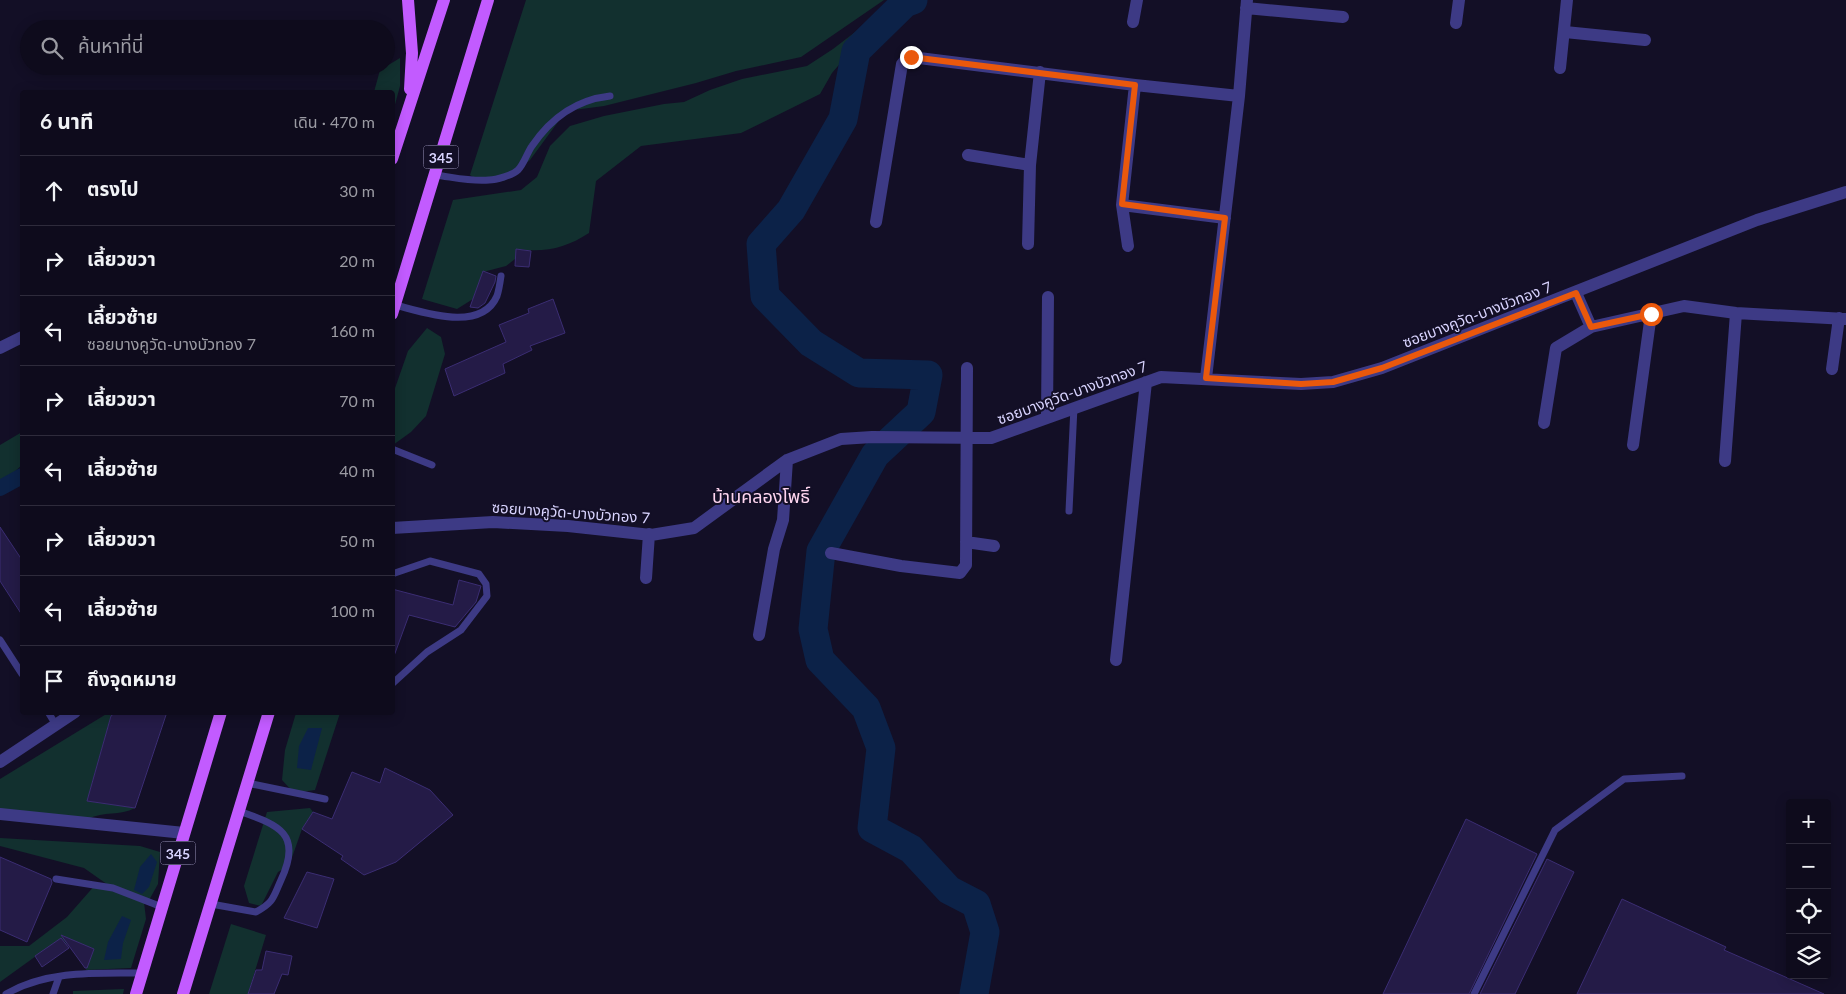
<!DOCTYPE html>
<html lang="th">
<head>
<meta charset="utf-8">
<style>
  body { margin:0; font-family:Lato,"Noto Sans Thai",sans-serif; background:#1c1929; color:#f1f3f6 }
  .controls { position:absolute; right:15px; bottom:15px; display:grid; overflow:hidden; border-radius:5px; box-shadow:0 2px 12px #0003 }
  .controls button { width:45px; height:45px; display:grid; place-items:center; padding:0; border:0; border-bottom:1px solid #2e2b3b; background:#0e0b1c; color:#f1f3f6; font:25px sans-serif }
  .stop { position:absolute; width:15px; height:15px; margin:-11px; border:4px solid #ea580c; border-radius:50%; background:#fff }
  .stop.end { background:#ea580c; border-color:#fff; box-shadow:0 1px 5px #0008 }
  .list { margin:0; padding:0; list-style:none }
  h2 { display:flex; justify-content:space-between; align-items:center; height:65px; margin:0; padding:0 20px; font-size:21px }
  h2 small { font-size:16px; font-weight:400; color:#9b9ba3 }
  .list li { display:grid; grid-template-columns:32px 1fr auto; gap:15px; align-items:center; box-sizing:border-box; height:70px; padding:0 20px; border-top:1px solid #2e2b3b }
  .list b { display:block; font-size:19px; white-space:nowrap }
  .list p { margin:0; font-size:16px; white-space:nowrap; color:#9b9ba3 }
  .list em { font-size:16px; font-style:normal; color:#9b9ba3 }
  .icon { flex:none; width:28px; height:28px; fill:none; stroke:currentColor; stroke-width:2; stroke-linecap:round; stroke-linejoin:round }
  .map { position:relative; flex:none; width:1846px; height:994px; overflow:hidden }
  .search { position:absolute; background:#0e0b1c; box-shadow:0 2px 12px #0003; left:20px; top:20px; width:375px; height:55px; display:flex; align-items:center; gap:12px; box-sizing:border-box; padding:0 18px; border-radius:28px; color:#9b9ba3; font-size:19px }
  .panel { position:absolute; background:#0e0b1c; box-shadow:0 2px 12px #0003; left:20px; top:90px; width:375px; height:625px; border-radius:5px }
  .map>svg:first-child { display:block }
  .green { fill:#12302f }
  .water { fill:#0c2248 }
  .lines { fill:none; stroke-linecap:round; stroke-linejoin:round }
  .canal { stroke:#0c2248; stroke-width:16 }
  .river { stroke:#0c2248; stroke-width:29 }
  .building { fill:#241b47; stroke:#3b2d73 }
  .lane { stroke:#3d3a85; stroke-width:7 }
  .street { stroke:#3d3a85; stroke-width:12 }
  .primary { stroke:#c25bff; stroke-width:12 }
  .route { stroke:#ea580c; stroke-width:6 }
  .labels { text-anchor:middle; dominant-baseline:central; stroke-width:4; stroke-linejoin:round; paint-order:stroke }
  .shield { fill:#130f26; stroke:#9e99be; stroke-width:1 }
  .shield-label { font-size:14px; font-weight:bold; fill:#d9d4ff }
  .street-label { font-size:15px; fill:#d9d4ff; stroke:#130f26 }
  .quarter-label { font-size:18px; fill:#ffd6f0; stroke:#130f26 }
</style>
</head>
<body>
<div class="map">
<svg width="1846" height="994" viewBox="0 0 1846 994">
  <rect width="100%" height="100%" fill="#130f26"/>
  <!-- green -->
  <path class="green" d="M526 0H884L801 57 736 71 696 83 604 106 566 111 530 160 504 181H479L470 175Z
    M889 6 832 73 820 94 741 133 641 146 596 181 589 233C566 248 545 253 517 249L515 259 506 266 483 272 473 299 457 309 422 299 453 200 521 190 537 177 550 146 570 126 604 116 664 104 684 102 710 90 742 79 807 66 833 49Z
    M400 58V86L393 112 392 92H374L380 70Z
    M427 328 441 337 445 354 426 416 411 432 393 445V394L408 351Z
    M22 432V465L0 485V445Z
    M108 713H116L111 716 87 801 135 808C120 816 104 811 88 819L0 814V779Z
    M296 713H340L315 790 294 793 282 780 285 750Z
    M310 808 313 812 302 829 289 866 278 872 261 906 249 903 244 886 267 812Z
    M0 838 140 846 160 852 158 884 148 902H144L146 919 131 968 86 970 94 949 72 940 67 944 61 938 0 982V946H29L67 917 96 884 111 887 84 868 0 846Z
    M231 924 266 935 248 994H209Z
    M124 989 123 994H73V991Z"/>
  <!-- water -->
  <path class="water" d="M308 728H322L311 770 297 768 299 746Z
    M151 854 157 862 149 887 142 894 134 890 140 867Z
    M122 916 131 920 123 943 121 959 104 960 108 942Z"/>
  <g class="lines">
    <!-- canal -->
    <path class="canal" d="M0 488 22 476"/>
    <!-- river -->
    <path class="river" d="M913 0 905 3 856 51 843 119 791 210 761 244 765 296 811 343 859 373 928 375 921 412 875 455 821 551 813 629 820 660 866 708 881 748 872 828 911 849 949 890 976 904 985 932 974 994"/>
  </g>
  <!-- building -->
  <path class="building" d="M516 249 531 251 529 267 515 266Z
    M483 271 496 276 495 282 485 303 478 308 470 307Z
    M553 299 565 333 530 346 532 350 503 364 505 373 454 396 445 369 506 342 499 325 529 313 528 309Z
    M0 527 22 560V615L0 581Z
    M459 580 481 586 476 602 455 627 409 615 394 656 392 655V589L453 605Z
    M116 712H167L135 808 87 801 111 716Z
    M385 768 430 790 453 815 396 862 364 875 341 859 343 856 302 829 313 812 332 819 352 772 380 783Z
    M1466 819 1537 854 1469 994H1383Z
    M0 857 51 879 52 883 27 942 0 930Z
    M1547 859 1574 872 1515 994H1480Z
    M307 872 334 879 317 928 284 918Z
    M1622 899 1726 947 1724 950 1824 994H1577Z
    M61 935 94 949 87 968H85Z
    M61 938 69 948 42 967 35 956Z
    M266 951 292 956 288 975 282 974 274 994H248L256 970H262Z"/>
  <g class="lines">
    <!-- lane -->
    <path class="lane" d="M435 175C452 177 472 182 489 180 496 180 513 175 518 170 524 164 527 153 532 146 551 118 575 100 610 96
      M395 305C423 312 481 333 497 296 499 290 500 283 501 276
      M392 449 432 465
      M1069 511 1074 407
      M392 574 430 561 479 574 486 584 487 596 461 630 427 652 392 684
      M0 640 22 674
      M48 712 56 725
      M247 783 325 799
      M56 879 113 888 162 907
      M211 904 256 912C274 902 273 898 281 880 303 833 278 825 239 811
      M6 994C47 970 97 973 142 973
      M53 994 59 977
      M1474 994 1555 830 1624 779 1682 776"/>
    <!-- street -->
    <path class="street" d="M1246 8 1343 17
      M1133 22 1137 0
      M1456 23 1459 0
      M1565 32 1645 40
      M1560 68 1567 0
      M968 155 1030 165
      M1122 205 1225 218
      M876 222 902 64 907 58 911 57 1135 85 1239 96
      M1028 244 1030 165 1040 72
      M1128 246 1122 205 1135 85
      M1576 293 1591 327
      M0 348 22 337
      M1832 369 1839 318
      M1206 378 1239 96 1247 0
      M1047 417 1048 297
      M1544 423 1556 348 1591 327 1684 306 1736 313 1846 319
      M1633 445 1651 314
      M1725 461 1736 313
      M392 528 493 522 568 526 651 535 694 528 787 460 841 439 872 437 991 438 1161 377 1301 384 1333 382 1382 368 1757 220 1846 192
      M966 542 994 546
      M831 553 901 566 960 573 966 565 967 368
      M646 578 649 534
      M759 635 774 549 783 520 787 460
      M1116 660 1146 382
      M0 762 75 712
      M0 814 184 833"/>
    <!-- primary -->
    <path class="primary" d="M408 0 412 53 410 89
      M392 159 444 0
      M392 314 488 0
      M136 994 221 712
      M183 994 269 712"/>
  </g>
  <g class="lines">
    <!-- route -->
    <path class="route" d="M911 57 1135 85 1122 204 1225 218 1206 378 1301 384 1333 382 1382 368 1576 293 1591 327 1651 314"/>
  </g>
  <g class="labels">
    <!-- shield labels -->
    <g class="shield">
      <rect x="423.5" y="145.5" width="35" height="23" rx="4"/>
      <rect x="160.5" y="841.5" width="35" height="23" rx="4"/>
    </g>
    <g class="shield-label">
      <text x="441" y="157">345</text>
      <text x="178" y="853">345</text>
    </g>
    <!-- street labels -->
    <g class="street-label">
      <text transform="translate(1477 314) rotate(-21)">ซอยบางคูวัด-บางบัวทอง 7</text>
      <text transform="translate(1072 392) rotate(-20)">ซอยบางคูวัด-บางบัวทอง 7</text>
      <text transform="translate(571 512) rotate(4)">ซอยบางคูวัด-บางบัวทอง 7</text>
    </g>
    <!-- quarter labels -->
    <g class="quarter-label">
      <text x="761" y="496">บ้านคลองโพธิ์</text>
    </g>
  </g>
</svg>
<div class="controls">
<button>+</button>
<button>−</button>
<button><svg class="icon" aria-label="locate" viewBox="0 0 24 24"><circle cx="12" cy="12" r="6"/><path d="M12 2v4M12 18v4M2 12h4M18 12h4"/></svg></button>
<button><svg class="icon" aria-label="layers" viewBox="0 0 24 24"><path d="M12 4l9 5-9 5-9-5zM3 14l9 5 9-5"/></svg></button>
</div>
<div class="stop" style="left:1651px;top:314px"></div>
<div class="stop end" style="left:911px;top:57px"></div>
<div class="search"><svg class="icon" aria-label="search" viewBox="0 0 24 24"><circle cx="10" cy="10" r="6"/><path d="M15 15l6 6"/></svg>ค้นหาที่นี่</div>
<section class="panel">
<h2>6 นาที<small>เดิน · 470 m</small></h2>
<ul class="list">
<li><svg class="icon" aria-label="ahead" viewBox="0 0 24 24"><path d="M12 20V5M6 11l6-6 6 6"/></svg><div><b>ตรงไป</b></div><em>30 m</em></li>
<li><svg class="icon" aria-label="right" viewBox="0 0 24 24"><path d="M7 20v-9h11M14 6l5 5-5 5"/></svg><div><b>เลี้ยวขวา</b></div><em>20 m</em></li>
<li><svg class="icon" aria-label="left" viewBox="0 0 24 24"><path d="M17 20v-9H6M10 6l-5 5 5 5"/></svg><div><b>เลี้ยวซ้าย</b><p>ซอยบางคูวัด-บางบัวทอง 7</p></div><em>160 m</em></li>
<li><svg class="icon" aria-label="right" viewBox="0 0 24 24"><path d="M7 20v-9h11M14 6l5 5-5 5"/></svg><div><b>เลี้ยวขวา</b></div><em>70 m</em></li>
<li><svg class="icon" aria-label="left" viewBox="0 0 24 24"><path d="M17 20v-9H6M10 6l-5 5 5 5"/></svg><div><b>เลี้ยวซ้าย</b></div><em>40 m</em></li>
<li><svg class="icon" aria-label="right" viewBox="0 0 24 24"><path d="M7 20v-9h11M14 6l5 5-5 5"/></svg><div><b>เลี้ยวขวา</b></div><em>50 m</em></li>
<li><svg class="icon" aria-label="left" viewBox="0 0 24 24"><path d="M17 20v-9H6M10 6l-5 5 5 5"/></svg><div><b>เลี้ยวซ้าย</b></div><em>100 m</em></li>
<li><svg class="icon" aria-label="arrive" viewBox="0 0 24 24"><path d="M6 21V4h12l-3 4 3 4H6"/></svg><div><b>ถึงจุดหมาย</b></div></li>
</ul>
</section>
</div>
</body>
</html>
